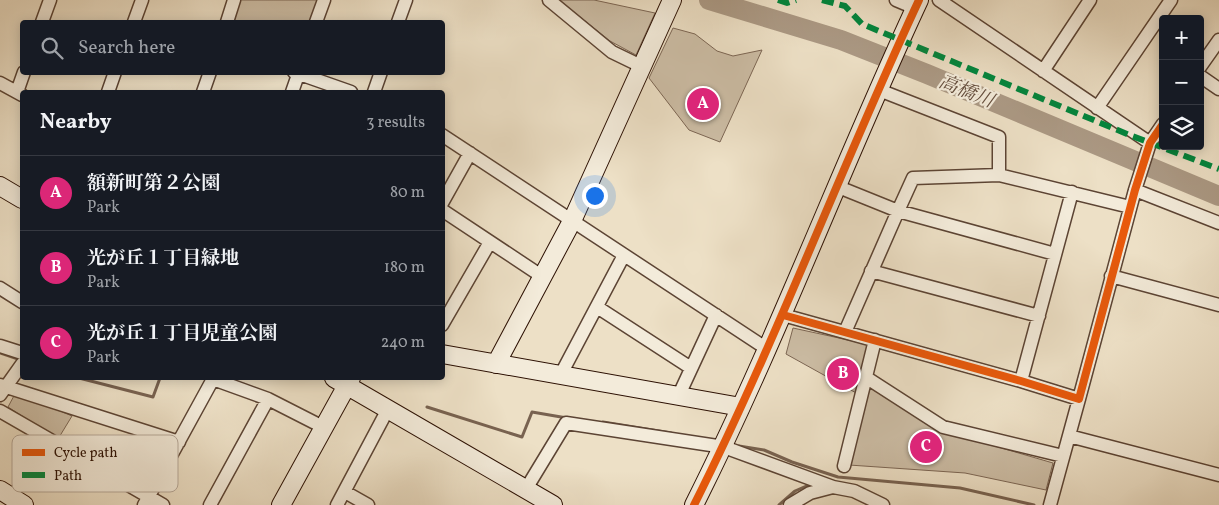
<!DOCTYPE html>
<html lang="en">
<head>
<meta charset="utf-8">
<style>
  body { margin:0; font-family:Vollkorn,"Noto Serif JP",serif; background:#242831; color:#f1f3f6 }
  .controls { position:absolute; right:15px; top:15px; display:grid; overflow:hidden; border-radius:5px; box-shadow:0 2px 12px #0003 }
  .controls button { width:45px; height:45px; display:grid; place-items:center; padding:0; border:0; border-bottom:1px solid #363941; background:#171b24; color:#f1f3f6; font:25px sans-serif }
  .you { position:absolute; left:594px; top:195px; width:18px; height:18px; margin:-12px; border:4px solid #fff; border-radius:50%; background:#1a73e8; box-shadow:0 0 0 8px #1a73e833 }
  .badge { display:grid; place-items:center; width:32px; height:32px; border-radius:50%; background:#db2777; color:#fff; font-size:16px; font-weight:700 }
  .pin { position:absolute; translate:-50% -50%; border:2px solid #fff; box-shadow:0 1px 5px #0006 }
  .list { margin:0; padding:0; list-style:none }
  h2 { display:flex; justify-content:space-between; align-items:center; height:65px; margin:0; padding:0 20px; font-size:21px }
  h2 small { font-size:16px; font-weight:400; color:#9ea1a6 }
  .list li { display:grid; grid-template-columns:32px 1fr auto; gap:15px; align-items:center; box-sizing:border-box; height:75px; padding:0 20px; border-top:1px solid #363941 }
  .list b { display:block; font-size:19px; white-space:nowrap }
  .list p { margin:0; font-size:16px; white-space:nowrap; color:#9ea1a6 }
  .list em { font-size:16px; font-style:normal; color:#9ea1a6 }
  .icon { flex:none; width:28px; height:28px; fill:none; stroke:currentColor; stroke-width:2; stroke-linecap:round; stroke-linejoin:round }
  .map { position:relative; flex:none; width:1219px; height:505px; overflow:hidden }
  .search { position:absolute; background:#171b24; box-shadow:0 2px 12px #0003; left:20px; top:20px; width:425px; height:55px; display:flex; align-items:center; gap:12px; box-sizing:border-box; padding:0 18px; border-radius:5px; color:#9ea1a6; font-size:19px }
  .panel { position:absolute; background:#171b24; box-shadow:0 2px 12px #0003; left:20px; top:90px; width:425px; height:290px; border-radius:5px }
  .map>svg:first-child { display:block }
  .green { fill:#ccbda5; stroke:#7c6654 }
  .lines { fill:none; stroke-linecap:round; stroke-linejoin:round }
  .stream { stroke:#786250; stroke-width:3 }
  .river { stroke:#ab9984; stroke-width:20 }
  .street-casing { stroke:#5c4434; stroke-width:15 }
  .secondary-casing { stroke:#2c1003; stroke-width:20 }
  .street { stroke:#f3ebda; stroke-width:12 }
  .secondary { stroke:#f3ebda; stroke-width:18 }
  .quiet { stroke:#00873e; stroke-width:6; stroke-dasharray:12 6; stroke-linecap:butt }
  .cycleway-casing { stroke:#f3ebda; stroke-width:11 }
  .cycleway { stroke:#e8590c; stroke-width:8 }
  .labels { text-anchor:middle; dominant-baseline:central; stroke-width:4.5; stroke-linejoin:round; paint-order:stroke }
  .water-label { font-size:19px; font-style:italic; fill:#654e3d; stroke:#f3ebda }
  .key { fill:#f3ebda; stroke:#b7a99a; stroke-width:1 }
  .key-label { font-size:14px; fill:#2c1003 }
</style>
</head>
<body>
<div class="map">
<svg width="1219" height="505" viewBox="0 0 1219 505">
  <rect width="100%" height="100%" fill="#ede0c6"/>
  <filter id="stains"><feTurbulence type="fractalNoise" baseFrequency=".004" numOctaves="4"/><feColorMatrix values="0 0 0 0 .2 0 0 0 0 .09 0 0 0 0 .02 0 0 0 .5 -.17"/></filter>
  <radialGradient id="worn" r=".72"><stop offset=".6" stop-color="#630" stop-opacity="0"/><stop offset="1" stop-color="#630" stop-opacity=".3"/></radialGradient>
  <!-- green -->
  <path class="green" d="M239 0H321L314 22H231Z
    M559 0H594L655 13 636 55 610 41Z
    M673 28 695 34 717 51 733 56 762 50 720 142 689 130 649 78Z
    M793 328 871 345 858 394 786 354Z
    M870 388 943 431 1053 463 1046 490 965 473 849 465Z
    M16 392 72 416 58 439 8 407Z"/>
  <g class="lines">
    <!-- stream -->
    <path class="stream" d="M0 353 21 360
      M79 378 153 397 160 378
      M304 378H305
      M427 407 522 437 532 412 567 418
      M603 422 671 433
      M739 446 764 450 792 462 838 477 960 488 1034 505
      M779 505 795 491 811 484"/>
    <!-- river -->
    <path class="river" d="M709 0 841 40 927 74 1219 196"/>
    <defs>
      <path id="street" d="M549 0 612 52 643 67
        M896 0 915 8
        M939 0 1150 143
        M42 22 50 0
        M134 22 142 0
        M227 22 234 0
        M316 22 324 0
        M398 22 406 0
        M1200 67 1219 40
        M1043 71 1090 0
        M294 72 351 92
        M1200 76 1219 89
        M0 83 22 95
        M879 90 999 137V175L1130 207
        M17 92 24 72
        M108 92 115 72
        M203 92 210 72
        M292 92 299 72
        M374 92 381 72
        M1097 108 1171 0
        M442 135 767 349
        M836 186 898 211 913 178 999 175
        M1135 190 1219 223
        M442 203 470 153
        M442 210 543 277
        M871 271 1039 316
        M1111 276 1219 305
        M0 288 22 302
        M597 307 691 368
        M783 315 1021 381 1079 399 1135 190 1150 143 1163 124
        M442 325 490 242
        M845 332 898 211 1055 254
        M0 346 22 353
        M560 376 624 255
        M867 378 943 427 1063 456
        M1021 381 1072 192
        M0 385 179 442
        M0 395 22 364
        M678 397 716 315
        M0 411 163 505
        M1069 436 1219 475
        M844 466 875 340
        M526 489 566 423 724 447 833 487 854 491 883 505
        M345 492 368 505
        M144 505 213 379 268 399 323 427
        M210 505 268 399
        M337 505 388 409
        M790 505 810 493 833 487
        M1050 505 1079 399"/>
      <path id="secondary" d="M0 186 22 199
        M442 354 741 407
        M496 364 572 221 672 0
        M334 378 553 505
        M0 490 24 505
        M281 505 351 378
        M694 505C777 340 841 167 919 0"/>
    </defs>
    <!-- street casing -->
    <use href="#street" class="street-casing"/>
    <!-- secondary casing -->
    <use href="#secondary" class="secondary-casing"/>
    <!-- street -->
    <use href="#street" class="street"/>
    <!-- secondary -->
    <use href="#secondary" class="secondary"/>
    <!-- quiet -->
    <path class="quiet" d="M778 0 787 3 796 0
      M822 0 845 6 862 24 1132 136 1219 169"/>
    <defs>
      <path id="cycleway" d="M783 315 1021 381 1079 399 1135 190 1150 143 1163 124
        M694 505C777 340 841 167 919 0"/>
    </defs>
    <!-- cycleway casing -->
    <use href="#cycleway" class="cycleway-casing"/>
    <!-- cycleway -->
    <use href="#cycleway" class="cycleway"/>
  </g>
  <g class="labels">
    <!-- water labels -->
    <g class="water-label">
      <text transform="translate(966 92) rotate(22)">高橋川</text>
    </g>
  </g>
  <!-- legend -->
  <rect x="12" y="435" width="166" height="57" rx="8" class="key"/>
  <rect x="22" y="449" width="23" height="7" fill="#e8590c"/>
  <rect x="22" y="472" width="23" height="6" fill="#00873e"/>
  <g class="key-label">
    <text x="54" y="457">Cycle path</text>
    <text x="54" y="480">Path</text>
  </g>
  <rect width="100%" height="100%" filter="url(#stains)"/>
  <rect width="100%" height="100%" fill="url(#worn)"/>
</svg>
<div class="controls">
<button>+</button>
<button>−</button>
<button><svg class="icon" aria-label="layers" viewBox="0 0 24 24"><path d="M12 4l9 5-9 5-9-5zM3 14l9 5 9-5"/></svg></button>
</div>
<div class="you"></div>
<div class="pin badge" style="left:703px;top:104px">A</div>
<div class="pin badge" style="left:843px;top:374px">B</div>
<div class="pin badge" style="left:926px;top:447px">C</div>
<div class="search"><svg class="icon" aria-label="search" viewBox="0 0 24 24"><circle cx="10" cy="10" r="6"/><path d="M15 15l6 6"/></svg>Search here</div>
<section class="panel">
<h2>Nearby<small>3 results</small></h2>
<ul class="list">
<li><span class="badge">A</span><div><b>額新町第２公園</b><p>Park</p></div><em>80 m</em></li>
<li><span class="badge">B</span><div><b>光が丘１丁目緑地</b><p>Park</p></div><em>180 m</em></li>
<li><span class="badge">C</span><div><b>光が丘１丁目児童公園</b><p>Park</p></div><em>240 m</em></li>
</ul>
</section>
</div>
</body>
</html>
